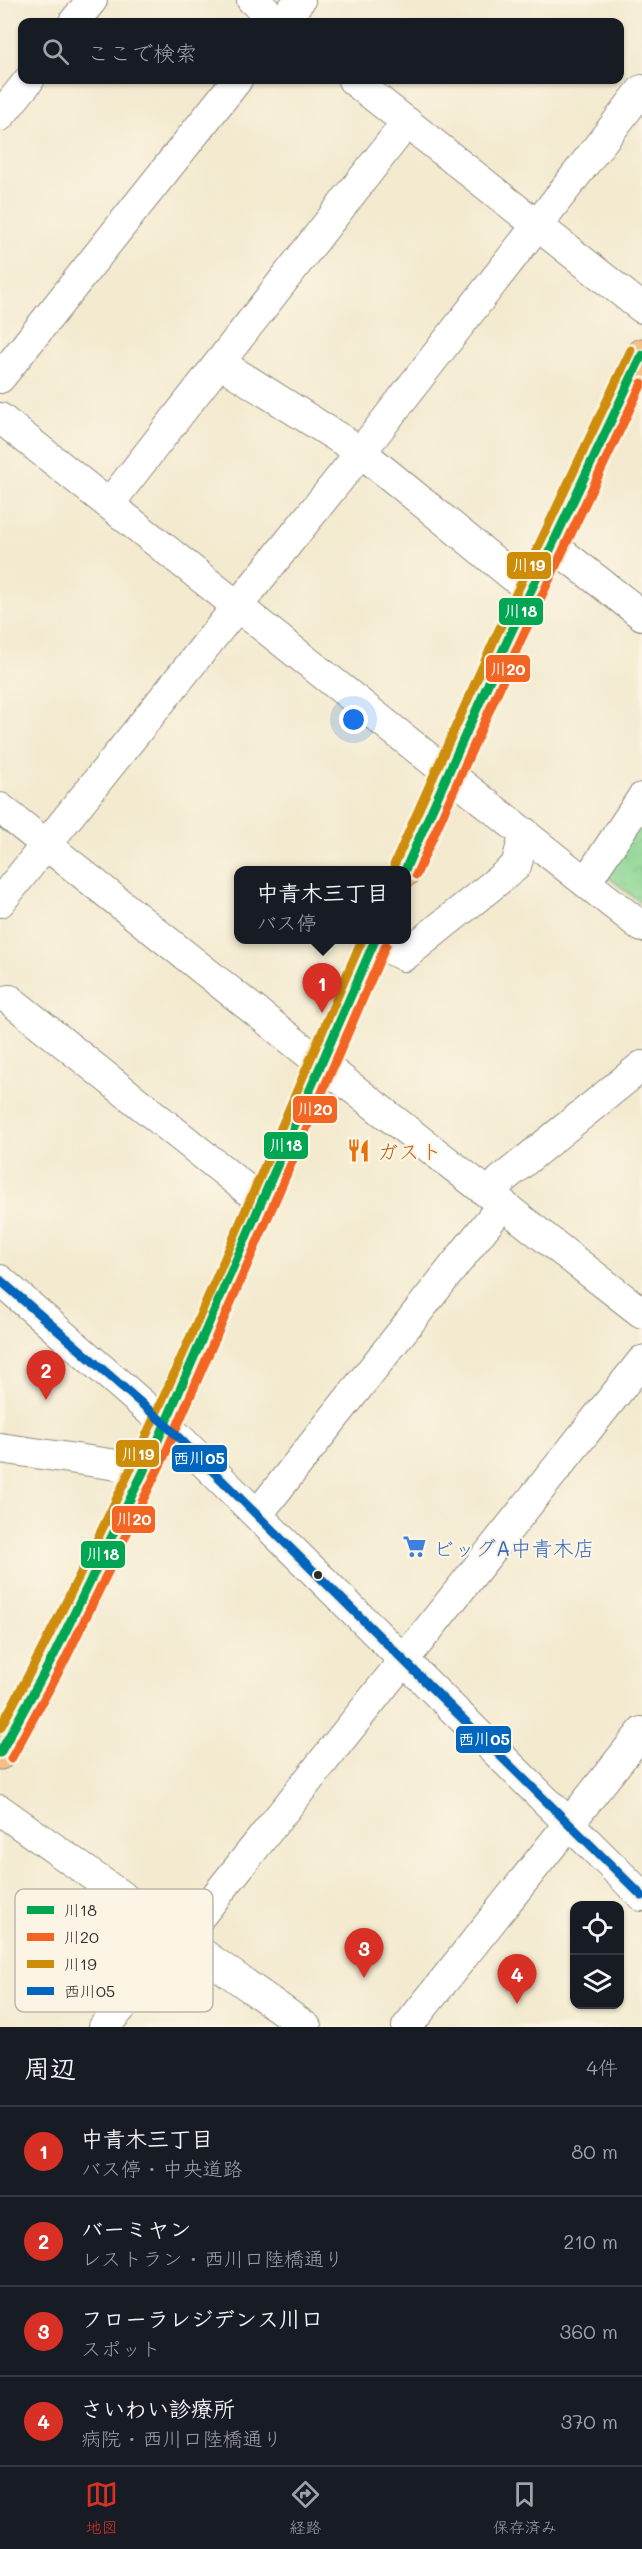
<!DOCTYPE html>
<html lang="ja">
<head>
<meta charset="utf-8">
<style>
  body { margin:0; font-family:Mali,"Klee One",sans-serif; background:#242831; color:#f1f3f6 }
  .controls { position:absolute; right:18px; bottom:18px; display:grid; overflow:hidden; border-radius:12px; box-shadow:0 2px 4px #0004 }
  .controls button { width:54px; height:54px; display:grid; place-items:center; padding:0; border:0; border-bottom:2px solid #363941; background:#171b24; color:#f1f3f6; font:30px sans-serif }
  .you { position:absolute; left:354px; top:720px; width:21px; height:21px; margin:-15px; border:4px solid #fff; border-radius:50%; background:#1a73e8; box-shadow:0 0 0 9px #1a73e833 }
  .badge { display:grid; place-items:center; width:39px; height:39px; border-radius:50%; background:#d93025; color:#fff; font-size:20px; font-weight:700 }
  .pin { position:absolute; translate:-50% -50px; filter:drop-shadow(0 2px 3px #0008) }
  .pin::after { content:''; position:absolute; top:32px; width:21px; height:18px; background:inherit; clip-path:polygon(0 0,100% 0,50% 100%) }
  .popup { position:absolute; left:234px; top:866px; width:177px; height:78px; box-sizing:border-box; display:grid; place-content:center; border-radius:12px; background:#171b24; filter:drop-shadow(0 2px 4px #0005); font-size:20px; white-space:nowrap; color:#9ea1a6 }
  .popup b { font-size:22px; color:#f1f3f6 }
  .popup::after { content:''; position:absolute; left:50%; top:100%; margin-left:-12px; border:12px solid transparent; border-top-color:#171b24 }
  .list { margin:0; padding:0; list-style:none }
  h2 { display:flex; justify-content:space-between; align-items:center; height:78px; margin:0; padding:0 24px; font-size:26px }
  h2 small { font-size:20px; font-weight:400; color:#9ea1a6 }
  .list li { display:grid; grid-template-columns:39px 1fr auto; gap:18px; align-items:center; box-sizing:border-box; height:90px; padding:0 24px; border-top:2px solid #363941 }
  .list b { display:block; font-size:22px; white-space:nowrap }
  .list p { margin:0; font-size:20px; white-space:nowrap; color:#9ea1a6 }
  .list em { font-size:20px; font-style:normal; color:#9ea1a6 }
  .icon { flex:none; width:33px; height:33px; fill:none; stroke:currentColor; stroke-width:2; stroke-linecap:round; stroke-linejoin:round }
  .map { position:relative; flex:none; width:642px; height:2027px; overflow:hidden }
  .search { position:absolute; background:#171b24; box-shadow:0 2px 4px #0004; left:18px; right:18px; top:18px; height:66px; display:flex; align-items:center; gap:15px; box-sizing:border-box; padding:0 21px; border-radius:12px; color:#9ea1a6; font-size:22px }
  .sheet { height:438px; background:#171b24 }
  nav { display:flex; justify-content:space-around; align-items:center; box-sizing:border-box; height:84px; border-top:2px solid #363941; background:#171b24; font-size:16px; color:#9ea1a6 }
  nav a { display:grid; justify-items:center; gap:3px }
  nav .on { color:#d93025 }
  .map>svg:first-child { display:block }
  .park { fill:url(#park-crowns); stroke:#5a805e; stroke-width:1.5 }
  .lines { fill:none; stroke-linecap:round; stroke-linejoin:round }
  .minor-casing { stroke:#8f8a7d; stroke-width:32 }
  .major-casing { stroke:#8f8a7d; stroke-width:35 }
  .minor { stroke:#fff; stroke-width:30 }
  .major { stroke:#f5bf86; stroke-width:33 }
  .bus-1-casing { stroke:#fcf5e5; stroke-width:14 }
  .bus-2-casing { stroke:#fcf5e5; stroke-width:14 }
  .bus-3-casing { stroke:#fcf5e5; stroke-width:14 }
  .bus-4-casing { stroke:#fcf5e5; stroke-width:14 }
  .bus-1 { stroke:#00a651; stroke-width:9 }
  .bus-2 { stroke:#f26522; stroke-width:9 }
  .bus-3 { stroke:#ce8d09; stroke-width:9 }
  .bus-4 { stroke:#0065bd; stroke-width:9 }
  .bus-dot { fill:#2b2b2b; stroke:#fcf5e5; stroke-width:2 }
  .labels { text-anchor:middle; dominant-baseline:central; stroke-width:4.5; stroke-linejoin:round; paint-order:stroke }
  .food-label { font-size:21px; fill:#c56008; stroke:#fcf5e5; text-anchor:start }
  .shop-label { font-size:21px; fill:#366cbe; stroke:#fcf5e5; text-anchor:start }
  .key { fill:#fcf5e5; stroke:#bdb8ad; stroke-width:1.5 }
  .key-label { font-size:16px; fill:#2b2b2b }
  .line-badge { stroke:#fcf5e5; stroke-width:2 }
  .badge-label { font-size:16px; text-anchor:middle; font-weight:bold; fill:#fff }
</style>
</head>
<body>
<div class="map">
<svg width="642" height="2027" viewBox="0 0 642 2027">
  <defs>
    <pattern id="park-crowns" width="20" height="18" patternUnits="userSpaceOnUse" patternTransform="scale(1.5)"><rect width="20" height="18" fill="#88d491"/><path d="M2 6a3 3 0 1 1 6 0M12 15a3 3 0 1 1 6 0" fill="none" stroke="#76b67d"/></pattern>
  </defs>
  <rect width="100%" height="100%" fill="#fcf5e5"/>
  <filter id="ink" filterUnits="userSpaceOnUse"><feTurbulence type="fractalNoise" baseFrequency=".0167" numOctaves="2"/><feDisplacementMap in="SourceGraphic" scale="12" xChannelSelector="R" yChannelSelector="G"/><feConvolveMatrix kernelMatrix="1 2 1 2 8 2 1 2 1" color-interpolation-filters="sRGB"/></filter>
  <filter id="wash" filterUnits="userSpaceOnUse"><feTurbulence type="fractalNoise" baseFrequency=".008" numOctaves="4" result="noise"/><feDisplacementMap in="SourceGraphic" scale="24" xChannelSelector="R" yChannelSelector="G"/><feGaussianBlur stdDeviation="1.35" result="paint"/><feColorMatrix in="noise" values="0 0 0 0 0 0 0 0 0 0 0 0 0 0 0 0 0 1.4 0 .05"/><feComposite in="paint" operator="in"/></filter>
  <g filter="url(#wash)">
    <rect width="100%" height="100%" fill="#f3eacf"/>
    <!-- park -->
    <path class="park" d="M642 814V904L608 877 607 866Z"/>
  </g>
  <g filter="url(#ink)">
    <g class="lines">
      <defs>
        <path id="minor" d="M252 0 280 22
          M74 22 92 0
          M282 22 300 0
          M353 80 642 308
          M0 116 29 80
          M220 363 361 452 531 591
          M0 378 237 80
          M0 418 642 927
          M109 504 407 122
          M552 545 642 615
          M0 808 319 1062 642 1313
          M586 882 642 798
          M0 902 361 452 642 90
          M374 941 404 956 516 866 525 833
          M10 1000 260 1200
          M490 1193 500 1181 642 1066
          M0 1280 165 1424 642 1896
          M0 1448 145 1469
          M257 1515 503 1204
          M0 1810 306 2027
          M104 2027 181 1940 642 1361
          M407 2027 642 1732"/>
        <path id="major" d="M405 870 508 639 642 355
          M0 1753C149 1494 253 1212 375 940"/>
      </defs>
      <!-- minor casing -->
      <use href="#minor" class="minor-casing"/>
      <!-- major casing -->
      <use href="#major" class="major-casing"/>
      <!-- minor -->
      <use href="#minor" class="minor"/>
      <!-- major -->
      <use href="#major" class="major"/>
      <defs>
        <path id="bus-1" d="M405 870 508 639 642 355
          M0 1753 54 1655 152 1454 375 940"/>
        <path id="bus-2" d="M416 875 519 644 642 383
          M11 1759 65 1660 163 1459 386 945"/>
        <path id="bus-3" d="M394 865 497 634 631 350
          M0 1728C140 1474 246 1205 362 940"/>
        <path id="bus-4" d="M0 1280 165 1424 642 1896"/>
      </defs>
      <!-- bus-1 casing -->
      <use href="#bus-1" class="bus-1-casing"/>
      <!-- bus-2 casing -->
      <use href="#bus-2" class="bus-2-casing"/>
      <!-- bus-3 casing -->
      <use href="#bus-3" class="bus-3-casing"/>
      <!-- bus-4 casing -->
      <use href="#bus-4" class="bus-4-casing"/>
      <!-- bus-1 -->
      <use href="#bus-1" class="bus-1"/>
      <!-- bus-2 -->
      <use href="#bus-2" class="bus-2"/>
      <!-- bus-3 -->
      <use href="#bus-3" class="bus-3"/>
      <!-- bus-4 -->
      <use href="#bus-4" class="bus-4"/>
    </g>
  </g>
  <!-- icons -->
  <defs>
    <symbol id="restaurant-bare" viewBox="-9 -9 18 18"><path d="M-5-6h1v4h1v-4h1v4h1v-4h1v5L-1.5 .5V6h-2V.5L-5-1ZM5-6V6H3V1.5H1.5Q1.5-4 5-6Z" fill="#e8710a" stroke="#fcf5e5" stroke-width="2.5" paint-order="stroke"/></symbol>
    <symbol id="supermarket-bare" viewBox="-9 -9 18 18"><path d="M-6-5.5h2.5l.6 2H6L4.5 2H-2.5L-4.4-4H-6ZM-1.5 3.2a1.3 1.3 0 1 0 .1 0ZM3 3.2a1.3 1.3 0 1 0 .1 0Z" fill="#3f7fe0" stroke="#fcf5e5" stroke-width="2.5" paint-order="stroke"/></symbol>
  </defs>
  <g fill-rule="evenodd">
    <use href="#restaurant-bare" x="342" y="1134" width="33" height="33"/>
    <use href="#supermarket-bare" x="398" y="1530" width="33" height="33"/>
  </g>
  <!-- markers -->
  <circle class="bus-dot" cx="318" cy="1575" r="5"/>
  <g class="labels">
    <!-- food labels -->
    <g class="food-label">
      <text x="377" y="1150">ガスト</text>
    </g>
    <!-- shop labels -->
    <g class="shop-label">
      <text x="433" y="1547">ビッグA中青木店</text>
    </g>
  </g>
  <!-- legend -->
  <rect x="15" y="1889" width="198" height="123" rx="9" class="key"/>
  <rect x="27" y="1906" width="27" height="8" fill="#00a651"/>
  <rect x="27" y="1933" width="27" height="8" fill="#f26522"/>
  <rect x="27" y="1960" width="27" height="8" fill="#ce8d09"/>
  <rect x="27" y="1987" width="27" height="8" fill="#0065bd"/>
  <g class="key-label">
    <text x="64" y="1916">川18</text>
    <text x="64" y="1943">川20</text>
    <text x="64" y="1970">川19</text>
    <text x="64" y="1997">西川05</text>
  </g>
  <g class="line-badge">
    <rect x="506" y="551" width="46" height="29" rx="6" fill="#ce8d09"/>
    <rect x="498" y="597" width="46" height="29" rx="6" fill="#00a651"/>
    <rect x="485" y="654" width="46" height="29" rx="6" fill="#f26522"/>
    <rect x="292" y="1095" width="46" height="29" rx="6" fill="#f26522"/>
    <rect x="263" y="1131" width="46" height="29" rx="6" fill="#00a651"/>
    <rect x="115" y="1439" width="45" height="29" rx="6" fill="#ce8d09"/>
    <rect x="171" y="1444" width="57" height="29" rx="6" fill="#0065bd"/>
    <rect x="111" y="1505" width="45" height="29" rx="6" fill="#f26522"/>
    <rect x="80" y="1540" width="46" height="29" rx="6" fill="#00a651"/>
    <rect x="455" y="1725" width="57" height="29" rx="6" fill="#0065bd"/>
  </g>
  <g class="badge-label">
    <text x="529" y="571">川19</text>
    <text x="521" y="617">川18</text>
    <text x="508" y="675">川20</text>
    <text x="315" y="1115">川20</text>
    <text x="286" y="1151">川18</text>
    <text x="138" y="1460">川19</text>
    <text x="199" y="1464">西川05</text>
    <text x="134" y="1525">川20</text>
    <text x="103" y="1560">川18</text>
    <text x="484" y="1745">西川05</text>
  </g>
</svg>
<div class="controls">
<button><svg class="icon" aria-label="locate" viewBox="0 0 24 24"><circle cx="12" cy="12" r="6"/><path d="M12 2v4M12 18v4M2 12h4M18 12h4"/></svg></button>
<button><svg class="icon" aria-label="layers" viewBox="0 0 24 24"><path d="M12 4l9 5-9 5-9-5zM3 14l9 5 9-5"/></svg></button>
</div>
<div class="you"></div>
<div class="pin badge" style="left:322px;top:1013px">1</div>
<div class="popup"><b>中青木三丁目</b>バス停</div>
<div class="pin badge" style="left:46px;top:1400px">2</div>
<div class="pin badge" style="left:364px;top:1978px">3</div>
<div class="pin badge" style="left:517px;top:2004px">4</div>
<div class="search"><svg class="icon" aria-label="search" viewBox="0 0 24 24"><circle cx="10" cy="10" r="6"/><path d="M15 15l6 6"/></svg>ここで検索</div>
</div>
<section class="sheet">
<h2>周辺<small>4件</small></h2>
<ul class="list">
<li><span class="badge">1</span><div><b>中青木三丁目</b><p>バス停 · 中央道路</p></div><em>80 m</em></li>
<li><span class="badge">2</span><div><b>バーミヤン</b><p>レストラン · 西川口陸橋通り</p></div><em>210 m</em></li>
<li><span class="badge">3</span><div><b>フローラレジデンス川口</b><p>スポット</p></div><em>360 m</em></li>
<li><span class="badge">4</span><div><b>さいわい診療所</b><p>病院 · 西川口陸橋通り</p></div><em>370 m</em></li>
</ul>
</section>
<nav>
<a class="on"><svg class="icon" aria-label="map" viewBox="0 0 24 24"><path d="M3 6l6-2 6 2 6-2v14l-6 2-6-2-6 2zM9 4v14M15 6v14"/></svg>地図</a>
<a><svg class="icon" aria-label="directions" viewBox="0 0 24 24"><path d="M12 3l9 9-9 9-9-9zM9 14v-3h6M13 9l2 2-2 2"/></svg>経路</a>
<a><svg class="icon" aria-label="saved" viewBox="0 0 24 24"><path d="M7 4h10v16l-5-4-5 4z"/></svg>保存済み</a>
</nav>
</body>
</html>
